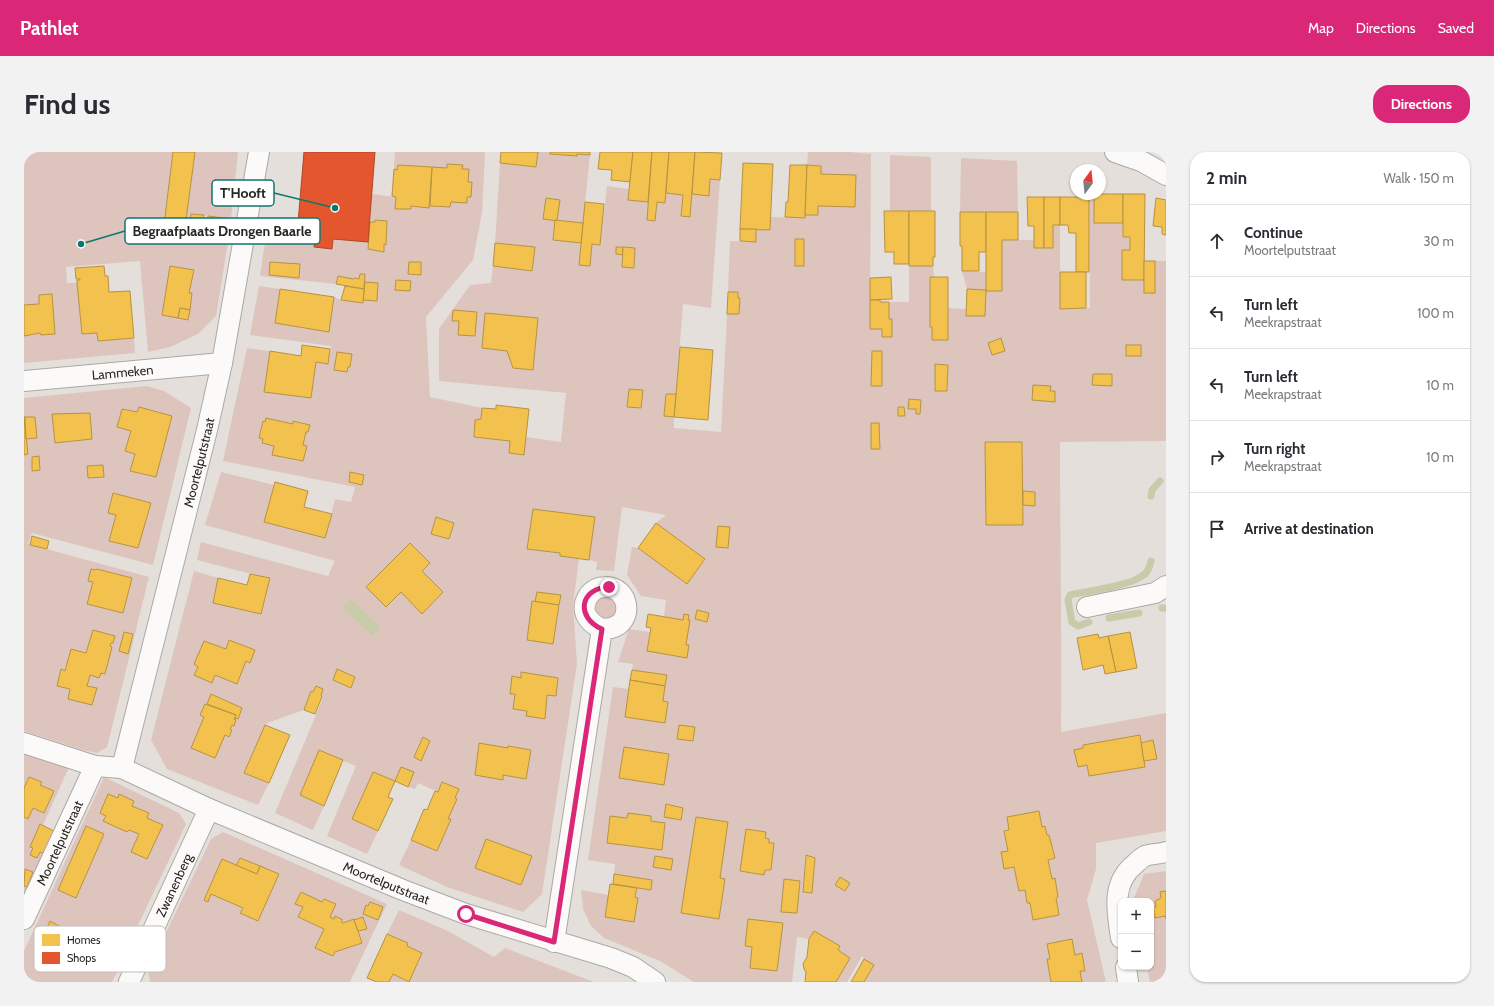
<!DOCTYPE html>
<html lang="en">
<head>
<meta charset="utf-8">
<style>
  :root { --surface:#fff; --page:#f2f2f3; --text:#2b2b33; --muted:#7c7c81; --line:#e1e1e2; --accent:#db2777 }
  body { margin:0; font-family:Cabin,sans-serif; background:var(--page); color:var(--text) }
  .controls { position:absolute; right:12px; bottom:12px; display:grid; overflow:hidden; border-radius:8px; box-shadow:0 1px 3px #0004 }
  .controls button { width:36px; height:36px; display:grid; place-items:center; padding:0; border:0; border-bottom:1px solid var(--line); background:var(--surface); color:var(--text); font:20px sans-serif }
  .compass { position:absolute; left:1046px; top:12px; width:36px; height:36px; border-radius:50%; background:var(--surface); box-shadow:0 1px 3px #0004; rotate:15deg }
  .stop { position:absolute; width:12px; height:12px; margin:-9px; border:3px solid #db2777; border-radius:50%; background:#fff }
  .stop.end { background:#db2777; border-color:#fff; box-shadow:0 1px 4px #0008 }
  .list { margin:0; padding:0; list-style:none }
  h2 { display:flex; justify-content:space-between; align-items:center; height:52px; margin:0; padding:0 16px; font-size:17px }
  h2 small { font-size:13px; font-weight:400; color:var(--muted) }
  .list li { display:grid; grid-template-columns:26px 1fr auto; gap:12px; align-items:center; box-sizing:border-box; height:72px; padding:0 16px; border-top:1px solid var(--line) }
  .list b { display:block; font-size:15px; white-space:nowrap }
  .list p { margin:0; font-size:13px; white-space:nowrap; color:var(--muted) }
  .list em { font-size:13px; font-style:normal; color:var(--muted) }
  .icon { flex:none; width:22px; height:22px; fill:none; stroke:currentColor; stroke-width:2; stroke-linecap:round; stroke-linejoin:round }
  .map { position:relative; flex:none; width:1142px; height:830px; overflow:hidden; border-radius:16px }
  header { display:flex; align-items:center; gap:24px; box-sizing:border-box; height:56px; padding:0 20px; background:var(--accent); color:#fff }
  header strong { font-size:19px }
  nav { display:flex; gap:22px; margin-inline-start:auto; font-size:14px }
  .intro { display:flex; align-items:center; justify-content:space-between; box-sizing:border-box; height:96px; padding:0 24px }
  h1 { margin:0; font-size:28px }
  .button { padding:10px 18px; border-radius:16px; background:var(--accent); color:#fff; font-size:14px; font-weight:700 }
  main { display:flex; gap:24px; padding:0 24px }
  aside { flex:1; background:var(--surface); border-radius:16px; box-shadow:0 1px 3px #0004 }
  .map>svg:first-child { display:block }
  .green { fill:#ddc5be; fill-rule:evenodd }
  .water { fill:#c7cbaa }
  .homes { fill:#f2c14e; stroke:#b69241 }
  .shops { fill:#e4572e; stroke:#ac482a }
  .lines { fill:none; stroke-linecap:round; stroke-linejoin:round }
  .stream { stroke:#c7cbaa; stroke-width:7 }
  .street-casing { stroke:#aca9a5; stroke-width:22 }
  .street { stroke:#fbfaf9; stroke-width:20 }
  .route { stroke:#db2777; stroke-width:5 }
  .labels { text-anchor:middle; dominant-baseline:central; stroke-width:4; stroke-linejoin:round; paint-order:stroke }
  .street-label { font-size:13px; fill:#292622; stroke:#fff }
  .key { fill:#fff; stroke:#bfbebd; stroke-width:1 }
  .key-label { font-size:11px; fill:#292622 }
  .leader { fill:none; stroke:#0f766e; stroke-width:1.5 }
  .callout-dot { fill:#0f766e; stroke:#fff; stroke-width:1.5 }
  .callout { fill:#fff; stroke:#0f766e; stroke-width:1.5 }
  .callout-label { font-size:14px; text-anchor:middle; font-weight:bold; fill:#292622 }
</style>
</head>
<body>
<header>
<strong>Pathlet</strong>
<nav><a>Map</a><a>Directions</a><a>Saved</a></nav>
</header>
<div class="intro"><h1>Find us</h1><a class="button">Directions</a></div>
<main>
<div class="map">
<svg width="1142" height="830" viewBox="0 0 1142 830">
  <rect width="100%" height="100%" fill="#e4dfda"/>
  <g class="green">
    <path d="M0 0H149L140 73 161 76 171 0H214L207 67 167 62 165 80 205 84 192 164 174 182 146 195 124 200 116 109 42 115 43 131H53L58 182 73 181 74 189 110 186 111 201 0 211V184L16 181 28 142 15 143V152L0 153ZM147 114 170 118 165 141H168L166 158 154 166 138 163Z"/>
    <path d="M371 0H461L458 61 449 108 402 165 406 245 458 256 457 267 451 268 450 285 486 289 485 301 500 302 502 285 537 290 542 241 415 229V177L446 133 467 131 469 114 508 118 510 95 471 91 476 11 512 15 514 0H526V2L552 4 553 2 566 3 559 71 533 69 522 46 519 66 531 68 529 88 557 91 555 113 566 114 568 92 576 93 583 34 605 37 624 50 623 68 631 69 633 50 641 51 642 41 659 43 657 64 668 42 685 44 686 27 696 28 687 156 659 152 652 242H642L640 264 650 265V276L697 280 703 162H715L716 146H714V140H704L706 89 732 90V77L746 65 781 66V63H794V54L831 55 832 23 797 22V14L783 13 784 0H825L847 2 846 176 858 177 868 185V167H865V150H885V114H909L910 125H906V175H908L924 156 942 157V164H961L962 139H978V88H1010V96H1029V73H1036V156H1066L1065 45 1070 42V70L1099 71 1106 85V98H1099L1120 128V141H1131V109H1142V289L1036 290C1036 387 1038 484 1037 580L1142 561V679L1072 691V717L1063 748 1082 830H1058L1056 819H1060L1057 802 1051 803 1023 792 1026 807H1023L1027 830H840V807L838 804 823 830H812L826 806 814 798 815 794 790 779 785 787 773 785 768 830H670L636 809 580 786 567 774 559 757 557 738 584 743 581 765 610 769 613 736 627 738 628 728 590 722 591 712 564 708 589 535 605 537 601 565 641 571 644 550 639 549 643 523 608 518 609 512 594 510 605 477 626 480 623 499 663 506 665 493H662L665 468H664L665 463 660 462 659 468 640 465 642 448 617 444 603 423 608 395 614 396 663 432 681 408 632 371 642 363 598 355 590 419 572 418 573 410 565 408 571 365 509 357 503 397 536 401V404L555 407 549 453 553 512 518 742 499 760 423 735 375 713 387 688 413 699 426 668 424 667 433 647 431 646 435 637 418 630 414 640 394 631 391 637 384 635 390 621 377 615 371 629 328 667 354 679 343 702 303 684 332 614 295 599 276 643 300 654 289 678 251 661 299 546 297 544 299 537 292 534 289 540 287 539 280 558 243 571 220 620 245 631 234 653 143 617 127 588 170 419 194 426 189 451 237 462 246 427 173 408 177 390 304 424 311 409 181 373 197 320 250 333 301 386 311 347 327 350 331 335 199 309 223 196 246 199 240 240 287 246 292 210 304 212 307 194 226 183 235 134 256 137 251 171 305 180 310 145 317 148 339 151 341 122H336L335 127 331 126 329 127 314 124 312 132 236 124 243 77 273 83 291 84 290 95 308 97 309 87 344 90V97L359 100 360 92H362L363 69 351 68V70H346L348 42 372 45 371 57H387V54L426 55 427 50 443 45H447L448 30H444L445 17H438V13L423 12V16L374 13 373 18 370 17ZM772 87H780L779 114H771ZM592 95 611 96 610 116 598 115 599 103 592 102ZM1102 193H1117V204H1102ZM848 199H858L847 233ZM328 202 326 215H324L323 220 310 218ZM912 212 924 213 923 239ZM1069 222H1088V234L1069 233ZM605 237 619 239 617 256 603 255ZM885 247 897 248 896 262H892V257H884ZM242 266 269 272 286 273 284 280H282L279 293 283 294 279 309 248 303 250 294 238 291 239 287 235 286 239 269 241 270ZM847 271H855L856 297H847ZM961 290H998L999 339 1011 340V354L999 353V373H962ZM326 321 340 323 338 333 325 330ZM412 366 430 371 425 387 407 382ZM386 391 406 411 398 419 419 440 398 462 377 440 362 455 342 435ZM513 440 537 443 529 492 503 488 508 450H511ZM673 458 685 461 683 470 672 467ZM206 488 231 498 222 509 213 532 191 523 188 531 171 523 174 515 170 512 180 489 202 497ZM313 518 331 525 327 536 309 528ZM497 520 534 526 532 544 523 543 521 567 503 564V559L489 557 491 542H486L488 525 497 526ZM187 542 218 556 214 566H211L210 567 212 568 210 574 208 573 206 577 208 578 205 585 201 583 191 606 167 595 180 565 176 563 181 552H183ZM655 574 671 576 669 589 653 587ZM1115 583 1117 591 1129 589 1132 607 1120 609 1121 615 1065 624 1063 613 1053 614 1050 598 1059 596V593ZM399 585 406 589 397 609 390 605ZM456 592 484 596V594L507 598 502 626 479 623V627L451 623ZM642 652 659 656 657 668 640 665ZM1015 659 1018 675 1021 674 1027 696 1029 695 1031 706 1024 708 1028 727 1031 726 1034 745 1032 746 1035 763 1009 768 1006 751H1003L1001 738H995L990 715 977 700 984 699 980 679 985 678 983 665ZM604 661 627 664V669L641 671 638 697 583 691 586 664 603 666ZM672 665 704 670 696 726 701 728 695 767 657 761ZM722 677 742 680 741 686 745 687V691H750L747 718H741L739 723 716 719ZM462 688 508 704 497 733 451 716ZM781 703 791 706 788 741 779 740ZM816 725 826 731 821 739 811 733ZM760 727 776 729 773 761 757 760ZM724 767 759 771 753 819 726 816 728 795 721 794Z"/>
    <polygon points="866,3 907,5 907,59 866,59"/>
    <polygon points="937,6 993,9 994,60 936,60"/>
    <polygon points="938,119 962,120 962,138 943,137"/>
    <path d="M123 234 140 239 167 256 129 413 8 381 4 392 125 425 83 595 73 601 59 598 0 579V303L4 302 2 287 13 286 11 265H1L0 264V246ZM115 255 148 264 132 325 106 319 111 302 101 299 107 279 93 275 98 257 113 260ZM66 261 68 287 31 291 28 262ZM15 304 16 318H8V305ZM79 313 80 325 64 326 63 314ZM90 341 127 351 114 396 85 389 92 363 84 361ZM67 417 72 418 73 417 108 426 99 461 64 452 69 430 64 429ZM100 480 109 482 104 502 95 499ZM91 484 89 491H87L86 494 88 495 81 522 77 521 75 526 66 523 63 534 73 536 68 553 44 547 46 537 33 534 37 518 41 519 47 497 62 501Z"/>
    <polygon points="575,442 591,446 594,459 588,466 575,467 568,452"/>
    <polygon points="0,599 45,615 19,673 17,672 6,695 9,696 6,703 13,706 16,700 20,702 0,751 0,665 4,667 9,656 20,661 30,639 16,633 17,630 5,625 0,636"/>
    <path d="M80 625 155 661 162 672 98 807 35 779 37 775 26 770 19 787 93 820 88 830H0V799ZM84 642 94 646 96 642 110 649 108 654 125 661 123 666 139 673 123 707 107 700 115 682 105 678 103 680 80 669 82 664 76 661ZM63 674 80 682 52 746 34 738Z"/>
    <path d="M199 680 363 752 326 830H126L124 818 187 687ZM216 706 254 722 234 769 217 761 219 756 187 742 184 749 180 748 198 707 212 714ZM277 740 298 750 300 747 312 752 306 765 310 767 311 765 318 768 317 770 319 771 339 765 343 777 334 779 338 791 311 800 309 804 291 796 300 777 274 766 279 755 271 752ZM346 750 359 755 354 768 339 762 342 753 344 754Z"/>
    <polygon points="1142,719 1142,739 1132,755 1129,755 1141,764 1142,767 1142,830 1126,830 1123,815 1127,815 1127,768 1129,767 1127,749 1110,749 1110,746 1120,722"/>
    <polygon points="375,758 424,779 470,805 481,796 570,830 365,830 369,822 385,829 398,801 383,794 384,791 363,782"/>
  </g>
  <polygon class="water" points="327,447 356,475 348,484 319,456"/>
  <g class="homes">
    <polygon points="149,0 171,0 161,76 140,73"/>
    <polygon points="477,0 514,0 512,15 476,11"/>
    <polygon points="526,0 566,0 566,3 553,2 553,4 526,2"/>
    <polygon points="576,0 609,0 606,30 587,28 588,18 574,17"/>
    <polygon points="609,0 628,0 624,50 604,48"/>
    <polygon points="628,0 645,0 641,51 633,50 631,69 623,68"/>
    <polygon points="645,0 671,0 666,65 657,64 659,43 642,41"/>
    <polygon points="671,0 698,1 696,28 686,27 685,44 668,42"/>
    <polygon points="719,11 749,12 746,78 716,77"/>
    <polygon points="423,12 439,13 438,17 445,17 444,30 448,30 447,45 443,45 443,51 427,50 426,55 406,54 408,15 423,16"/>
    <polygon points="374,13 408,15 405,56 387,54 387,57 371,57 372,45 368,44 370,17 373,18"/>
    <polygon points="766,13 783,13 781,66 761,65 762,50 764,50"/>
    <polygon points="783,13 797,14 797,22 832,23 831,55 794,54 794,63 781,63"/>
    <rect x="1070" y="42" width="29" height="29"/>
    <polygon points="1099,42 1121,42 1120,128 1098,128 1098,98 1106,98 1106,85 1099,85"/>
    <polygon points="1003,45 1020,45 1020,96 1010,96 1010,74 1004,74"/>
    <polygon points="1020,45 1036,45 1036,73 1029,73 1029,96 1020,96"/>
    <polygon points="1036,45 1065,45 1065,120 1052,120 1052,81 1045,81 1044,73 1036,73"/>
    <polygon points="522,46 536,48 533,69 519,67"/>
    <polygon points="1132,46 1142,48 1142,83 1138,82 1138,75 1129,74"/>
    <polygon points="561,50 580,52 576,93 568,92 566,114 555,113"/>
    <polygon points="860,59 885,59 885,112 870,112 870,100 861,100"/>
    <polygon points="885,59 911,59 911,105 909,105 909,114 885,114"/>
    <polygon points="936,60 962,60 962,100 955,100 955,119 938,119 938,94 936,94"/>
    <polygon points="962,60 994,60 994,88 978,88 978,139 962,139"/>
    <polygon points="167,62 180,63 179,76 165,75"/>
    <polygon points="184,64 207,67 205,84 182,81"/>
    <polygon points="351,68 363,69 362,93 360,92 360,100 344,97 346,70 351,70"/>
    <polygon points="531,68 559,71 557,91 529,88"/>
    <polygon points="716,77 732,77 732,90 716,89"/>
    <rect x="771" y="87" width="9" height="27"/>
    <polygon points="471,91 511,95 508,119 469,114"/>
    <polygon points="592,95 599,95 599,103 592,102"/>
    <polygon points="599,95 611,96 610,116 598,115"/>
    <rect x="1120" y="109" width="11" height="32"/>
    <polygon points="246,110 276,112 275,126 245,123"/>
    <polygon points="385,110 397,110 397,123 384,122"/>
    <polygon points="80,114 81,124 84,124 85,140 106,139 110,186 74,189 73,181 58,182 53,131 53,128 56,128 56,127 52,127 51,116"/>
    <polygon points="146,114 170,118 165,141 168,141 166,158 156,156 154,166 138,163"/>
    <polygon points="1036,120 1062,120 1062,156 1036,157"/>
    <polygon points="336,122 341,122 340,137 312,132 314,124 329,127 331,126 335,127"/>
    <polygon points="867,125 868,147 846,148 846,126"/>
    <polygon points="906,125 924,125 924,188 908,188 908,175 906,175"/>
    <polygon points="372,128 387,129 386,139 371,138"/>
    <polygon points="341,130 354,131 353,149 339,148"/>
    <polygon points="321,134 340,137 339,151 317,148"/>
    <polygon points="256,137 310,145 305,180 251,171"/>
    <polygon points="943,137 962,138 961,164 942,164"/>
    <polygon points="704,140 714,140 714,146 716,146 715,162 703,162"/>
    <polygon points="28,142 31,182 17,183 16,181 0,184 0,153 15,152 15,143"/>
    <polygon points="846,148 856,148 856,150 865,150 865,167 868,167 868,185 858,185 858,177 846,177"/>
    <polygon points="156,156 166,158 164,168 154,166"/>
    <polygon points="429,158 453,160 451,184 434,183 435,169 428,169"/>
    <polygon points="461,161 514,166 509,218 489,216 483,199 458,196"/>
    <polygon points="977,186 981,199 968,203 964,191"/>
    <polygon points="278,193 306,197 304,212 292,210 287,246 240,240 246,199 277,204"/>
    <rect x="1102" y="193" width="15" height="11"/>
    <polygon points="656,195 689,198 684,268 650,265"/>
    <polygon points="848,199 858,199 858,234 847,234"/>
    <polygon points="313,200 328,202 326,215 324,215 323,220 310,218"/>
    <polygon points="911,212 924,213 923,239 911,239"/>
    <polygon points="1069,222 1088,222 1088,234 1068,233"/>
    <polygon points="1009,233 1027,234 1026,239 1031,239 1031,250 1008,248"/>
    <polygon points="605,237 619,238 617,256 603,255"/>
    <polygon points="642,242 652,242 650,265 640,264"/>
    <polygon points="885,247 897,248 896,262 892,262 892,257 884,257"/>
    <polygon points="472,253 505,257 500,303 485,301 486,289 450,285 451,268 457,267 458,256 472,257"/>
    <polygon points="115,255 148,264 132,325 106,319 111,302 101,299 107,279 93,275 98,257 113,260"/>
    <polygon points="874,255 880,255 881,264 874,264"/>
    <polygon points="66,261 68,287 31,291 28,262"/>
    <polygon points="0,264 4,302 0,303"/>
    <polygon points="1,265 11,265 13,286 2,287"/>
    <polygon points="242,266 269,272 269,269 286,273 284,280 282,280 279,293 283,294 279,309 248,303 250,294 238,291 239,287 235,286 239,269 241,270"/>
    <polygon points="847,271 855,271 856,297 847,297"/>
    <polygon points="961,290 998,290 999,373 962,373"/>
    <polygon points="15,304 16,318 8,319 8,305"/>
    <polygon points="79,313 80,325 64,326 63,314"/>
    <polygon points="326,320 340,323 338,333 325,330"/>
    <polygon points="251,330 284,339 280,355 308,362 301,386 240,370"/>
    <polygon points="999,339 1011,340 1011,354 999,353"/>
    <polygon points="89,341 127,351 114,396 85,389 92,363 84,361"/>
    <polygon points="509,357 571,365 565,408 536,404 536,401 503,397"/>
    <polygon points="412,365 430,371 425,387 407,382"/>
    <polygon points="632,371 681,407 663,432 614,396"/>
    <polygon points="694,374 706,375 704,396 692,395"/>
    <polygon points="8,384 25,389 23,397 6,393"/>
    <polygon points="386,391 406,411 398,419 419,440 398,462 377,440 362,455 342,435"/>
    <polygon points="67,417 72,418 73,417 108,426 99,461 63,452 69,430 64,429"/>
    <polygon points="226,422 246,426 237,462 189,451 194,426 223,433"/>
    <polygon points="513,440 537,443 535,453 511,450"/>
    <polygon points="508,449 535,453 529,492 503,488"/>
    <polygon points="673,458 685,461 683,470 671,467"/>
    <polygon points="624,462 659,468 660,462 665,463 664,468 666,468 662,493 665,493 663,506 623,499 627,476 622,475"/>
    <polygon points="69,478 91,484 89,491 87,491 86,494 88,495 81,522 77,521 75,526 66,523 63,534 73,536 68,553 44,547 46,537 33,534 37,517 41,519 47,497 62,501"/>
    <polygon points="100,480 109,482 104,502 95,499"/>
    <polygon points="1106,480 1113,516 1092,520 1084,484"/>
    <polygon points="1074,482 1075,486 1084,484 1092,520 1081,522 1079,513 1059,518 1053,486"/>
    <polygon points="205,488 231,498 226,511 222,509 213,532 191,523 188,531 170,523 174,515 170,512 180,489 202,497"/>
    <polygon points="313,517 331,525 327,536 309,528"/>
    <polygon points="608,518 643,523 641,534 606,528"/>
    <polygon points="497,520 534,526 532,544 523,543 521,567 502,564 503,559 489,557 491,542 486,542 488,524 497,526"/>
    <polygon points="606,528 641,534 639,549 644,550 641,571 601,565"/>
    <polygon points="292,534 299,537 297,544 298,545 291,562 280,558 287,539 289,540"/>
    <polygon points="187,542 218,556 214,567 211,566 212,563 183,552"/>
    <polygon points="181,552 212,563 210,567 212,568 210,574 208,573 206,577 208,578 205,585 201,583 191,606 167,596 180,565 176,563"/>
    <polygon points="241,573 266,583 245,631 220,621"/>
    <polygon points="655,573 671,575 669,589 653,587"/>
    <polygon points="1116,583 1121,615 1065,624 1063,613 1054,615 1050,598 1059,596 1059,593"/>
    <polygon points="399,585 406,589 397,609 390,605"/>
    <polygon points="1129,588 1133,607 1120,609 1117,591"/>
    <polygon points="455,591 484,596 484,594 507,598 502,627 479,623 479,628 451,623"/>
    <polygon points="600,595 645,602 640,633 595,626"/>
    <polygon points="295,598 319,608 300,654 276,643"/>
    <polygon points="377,615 390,620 384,635 371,629"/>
    <polygon points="349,620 371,629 364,645 369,647 354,679 328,667"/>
    <polygon points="5,625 18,630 16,633 30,639 20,661 9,656 4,667 0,665 0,636"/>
    <polygon points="418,630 435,637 431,646 433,647 424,667 427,667 413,699 387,688 400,657 403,658 411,639 414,640"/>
    <polygon points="84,642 94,646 95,642 110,649 108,654 125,661 123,666 139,673 123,707 107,700 115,682 105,678 103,680 79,669 82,664 76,661"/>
    <polygon points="642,652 659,656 657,668 640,665"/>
    <polygon points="1015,659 1018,675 1021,674 1023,683 1025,683 1031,706 1024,708 1028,727 1031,726 1034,745 1032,746 1035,763 1009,768 1006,751 1003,751 1001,738 995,739 990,715 980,717 977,700 984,699 980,679 985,678 983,665"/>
    <polygon points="604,661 627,664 627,669 641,671 638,698 583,691 586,664 603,666"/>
    <polygon points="672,665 704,670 696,726 701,727 695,767 657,761"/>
    <polygon points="16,672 30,679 20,702 16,700 13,706 6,703 9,696 6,695"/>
    <polygon points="62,674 80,682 52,746 34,738"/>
    <polygon points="722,677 742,680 741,686 745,687 745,691 750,691 747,718 741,718 740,723 716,719"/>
    <polygon points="462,687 508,704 497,733 451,716"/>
    <polygon points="782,703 791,706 788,741 779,740"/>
    <polygon points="631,704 649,707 647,718 629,715"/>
    <polygon points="216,706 236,714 233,722 212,714"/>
    <polygon points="198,707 233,722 236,714 255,722 234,769 216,761 219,756 187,742 184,750 180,748"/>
    <polygon points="1,717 9,720 3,735 0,734"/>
    <polygon points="590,722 628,728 627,738 589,732"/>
    <polygon points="816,725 826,731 821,739 811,733"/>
    <polygon points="760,727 776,729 773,761 757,760"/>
    <polygon points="586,732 613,736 611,745 614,746 610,770 581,765"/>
    <polygon points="1142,739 1142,767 1141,764 1131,766 1129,755 1132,755 1131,749 1137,746 1136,740"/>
    <polygon points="277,740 298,750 300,747 312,752 306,765 310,767 311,764 319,768 317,770 319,771 330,767 338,791 311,800 309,804 291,796 300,777 274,765 279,755 271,752"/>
    <polygon points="346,750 359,755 354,768 339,762 342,753 344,754"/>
    <polygon points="339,765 343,777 334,779 330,768"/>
    <polygon points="724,767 759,771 753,819 726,816 728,795 721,794"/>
    <polygon points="26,769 37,775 30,792 18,786"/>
    <polygon points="790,779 816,794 814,798 826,806 812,830 781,830 782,820 780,817 779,812 783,805 785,787"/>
    <polygon points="363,782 384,791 383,794 398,801 385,830 369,822 365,830 353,830 343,826"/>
    <polygon points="1048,787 1051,803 1058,801 1061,819 1056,819 1058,830 1027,830 1023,807 1026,807 1023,792"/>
    <polygon points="840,807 850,813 840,830 827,830"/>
  </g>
  <polygon class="shops" points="280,0 351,0 344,90 309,87 308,97 290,95 291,84 273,83"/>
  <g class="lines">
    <g class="stream">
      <polyline points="1127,344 1128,338 1136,329"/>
      <polyline points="1138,456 1142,456"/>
      <polyline points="1085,466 1115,461"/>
      <path d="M1065 470 1054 474 1048 470 1044 448 1046 443C1064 439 1105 434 1118 424 1124 421 1126 414 1127 409"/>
    </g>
    <g class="street-casing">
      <g id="street">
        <polyline points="1091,0 1117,9 1142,23"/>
        <path id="s1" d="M0 229 198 211"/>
        <polyline points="1063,455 1131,441 1142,434"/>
        <path id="s2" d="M0 591 71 614 98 616 185 657 379 738 442 762 587 806 609 815 631 830"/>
        <path id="s3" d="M98 616 183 278 198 211 235 0"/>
        <path id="s4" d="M0 767 71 614"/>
        <path d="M1097 786C1093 759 1087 731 1111 712 1114 709 1117 706 1121 704 1127 702 1135 702 1142 700"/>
        <path d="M530 790 578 477C581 476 584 477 587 476 611 470 605 434 581 435 575 435 569 438 565 443 555 458 563 470 578 477"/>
        <polyline points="1102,815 1104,830"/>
        <path id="s5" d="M105 830 185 657"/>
      </g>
    </g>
    <use href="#street" class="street"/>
  </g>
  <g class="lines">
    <path class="route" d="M442 762 530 790 578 477C551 465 556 436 585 435"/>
  </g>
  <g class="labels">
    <g class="street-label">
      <text stroke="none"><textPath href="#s1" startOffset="99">Lammeken</textPath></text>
      <text stroke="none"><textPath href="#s3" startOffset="315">Moortelputstraat</textPath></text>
      <text stroke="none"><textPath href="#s4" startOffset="84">Moortelputstraat</textPath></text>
      <text stroke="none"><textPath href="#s2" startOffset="390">Moortelputstraat</textPath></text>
      <text stroke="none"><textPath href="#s5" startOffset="107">Zwanenberg</textPath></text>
    </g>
  </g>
  <rect x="10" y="774" width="132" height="46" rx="6" class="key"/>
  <rect x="18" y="782" width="18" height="12" fill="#f2c14e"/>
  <rect x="18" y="800" width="18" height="12" fill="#e4572e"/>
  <g class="key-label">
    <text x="43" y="792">Homes</text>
    <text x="43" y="810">Shops</text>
  </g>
  <path class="leader" d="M311 56L250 41M57 92L101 79"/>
  <g class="callout-dot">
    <circle cx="311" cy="56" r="4"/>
    <circle cx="57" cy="92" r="4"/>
  </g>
  <g class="callout">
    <rect x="188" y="28" width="62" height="26" rx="4"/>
    <rect x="101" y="66" width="195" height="26" rx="4"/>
  </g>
  <g class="callout-label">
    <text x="219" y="46">T'Hooft</text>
    <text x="198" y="84">Begraafplaats Drongen Baarle</text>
  </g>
</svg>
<div class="controls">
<button>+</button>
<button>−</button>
</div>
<svg class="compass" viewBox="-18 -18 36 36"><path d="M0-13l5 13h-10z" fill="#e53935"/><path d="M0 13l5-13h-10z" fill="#7c7c81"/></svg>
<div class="stop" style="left:442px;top:762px"></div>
<div class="stop end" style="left:585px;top:435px"></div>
</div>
<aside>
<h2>2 min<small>Walk · 150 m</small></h2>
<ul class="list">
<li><svg class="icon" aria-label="ahead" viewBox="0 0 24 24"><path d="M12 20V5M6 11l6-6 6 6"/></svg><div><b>Continue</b><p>Moortelputstraat</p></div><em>30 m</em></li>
<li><svg class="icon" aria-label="left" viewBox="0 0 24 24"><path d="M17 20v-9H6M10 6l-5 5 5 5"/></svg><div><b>Turn left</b><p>Meekrapstraat</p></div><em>100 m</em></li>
<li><svg class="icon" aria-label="left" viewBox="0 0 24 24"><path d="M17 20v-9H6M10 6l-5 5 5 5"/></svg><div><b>Turn left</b><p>Meekrapstraat</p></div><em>10 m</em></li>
<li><svg class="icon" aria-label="right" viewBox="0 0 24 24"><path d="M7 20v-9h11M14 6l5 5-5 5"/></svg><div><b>Turn right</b><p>Meekrapstraat</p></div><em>10 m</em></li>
<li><svg class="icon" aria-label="arrive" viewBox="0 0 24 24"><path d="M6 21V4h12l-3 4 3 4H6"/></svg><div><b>Arrive at destination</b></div></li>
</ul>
</aside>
</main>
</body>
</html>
